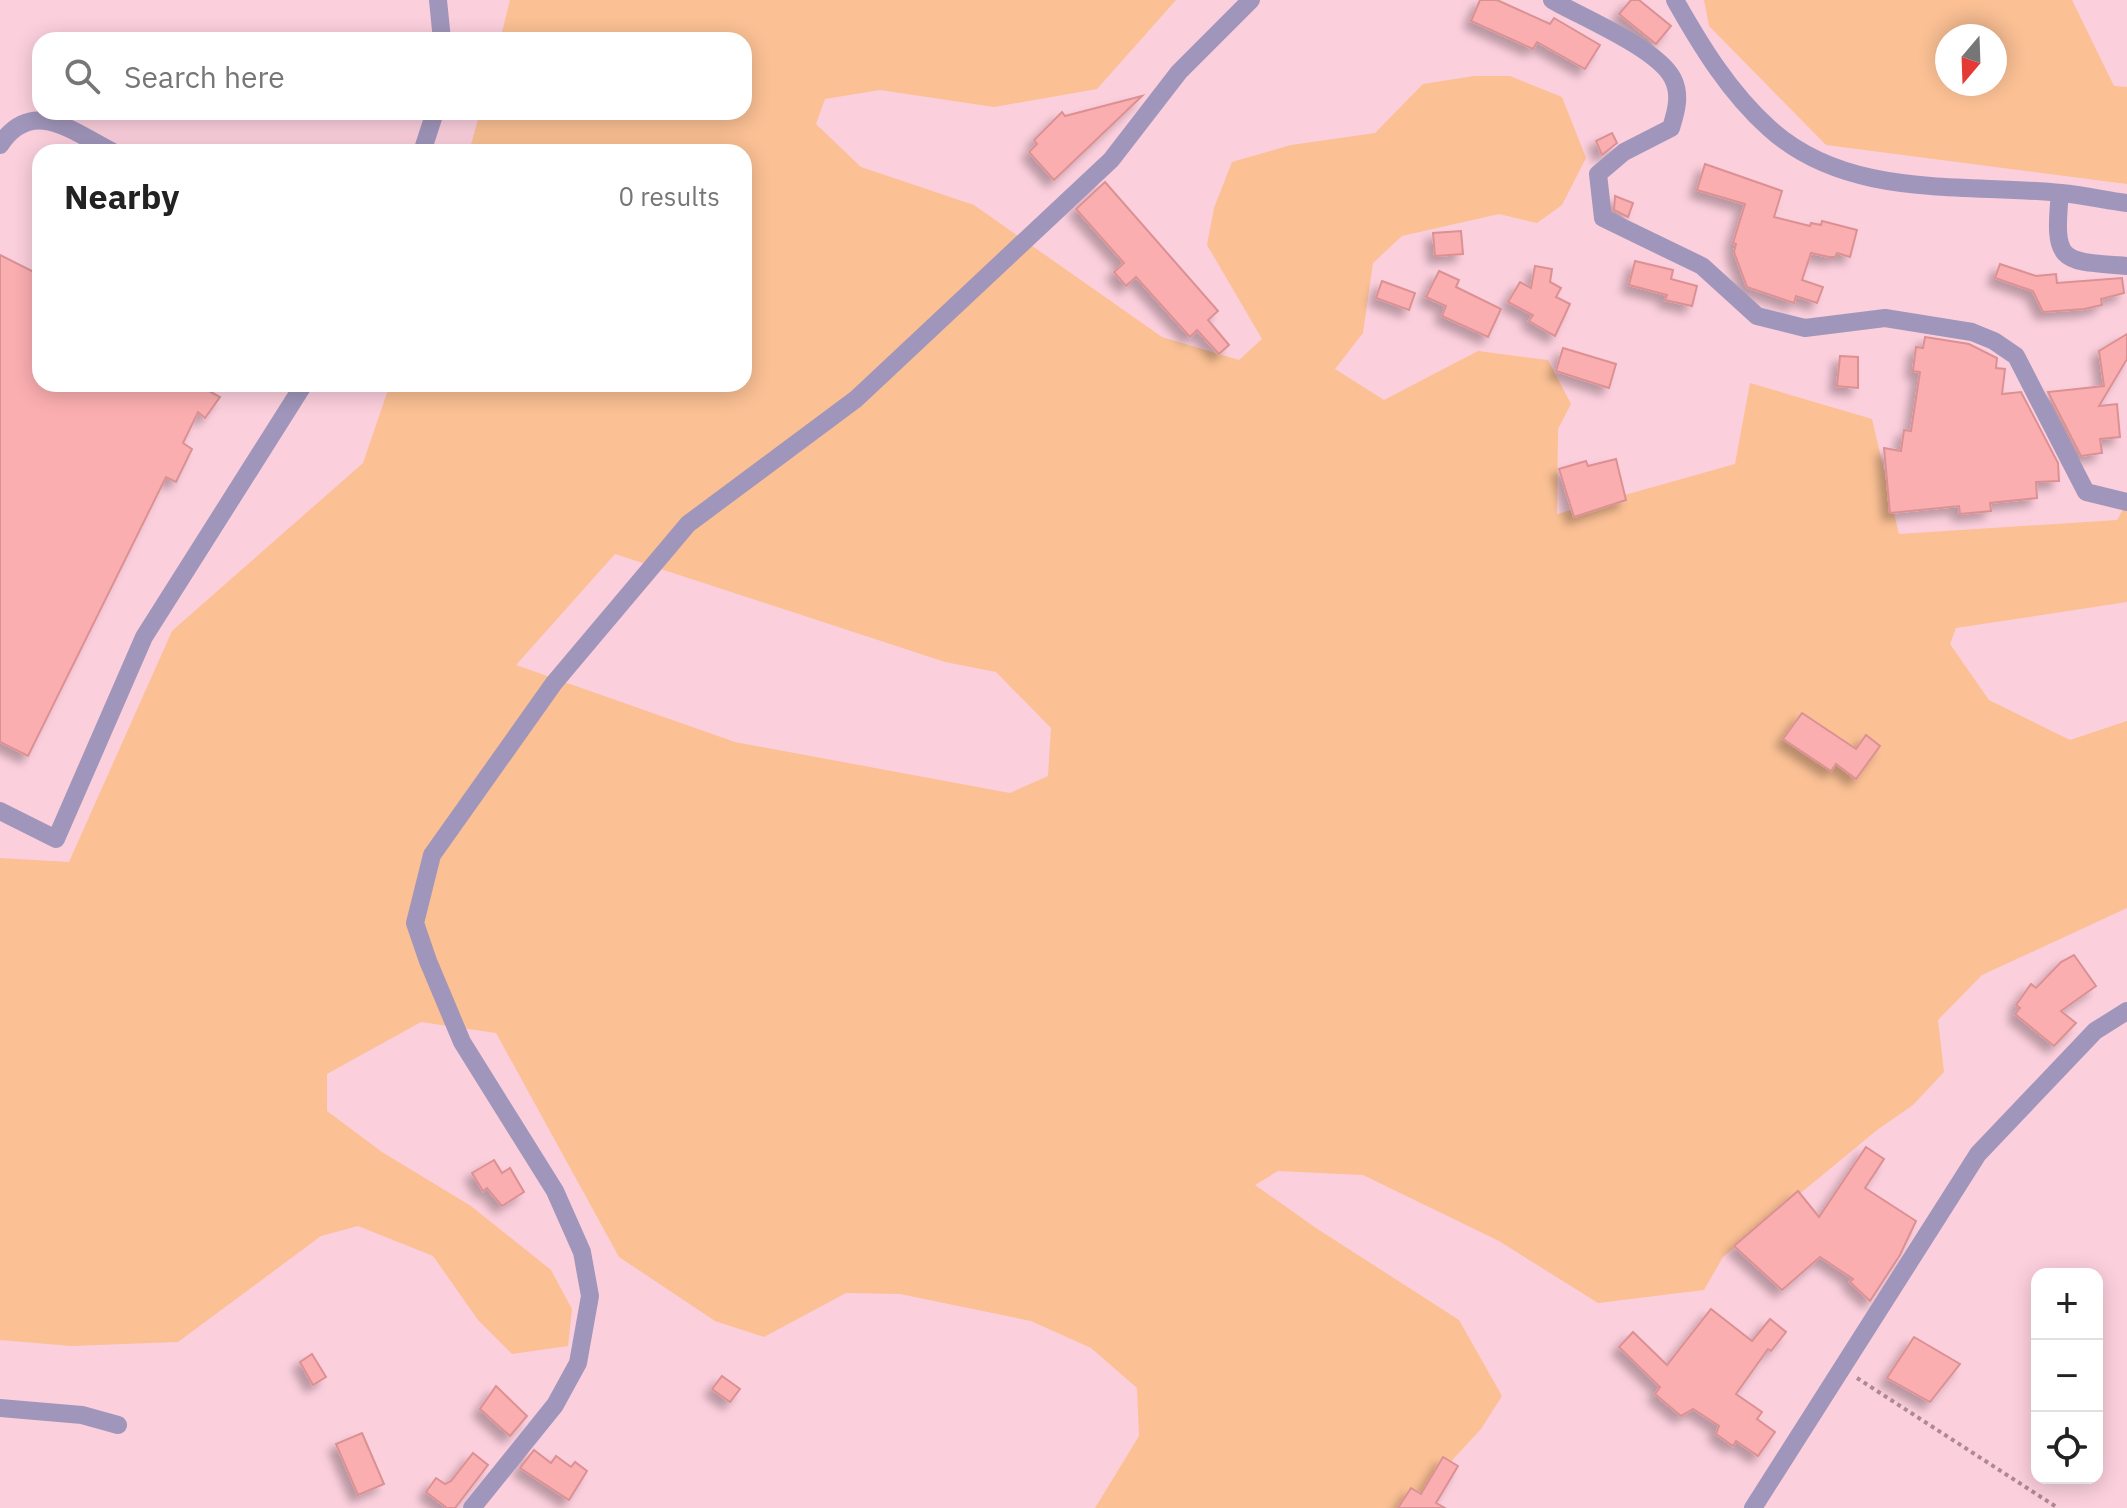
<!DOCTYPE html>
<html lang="en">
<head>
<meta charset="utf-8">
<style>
  :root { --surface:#fff; --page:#f6f6f6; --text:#222; --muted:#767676; --line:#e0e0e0 }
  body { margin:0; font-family:"IBM Plex Sans",sans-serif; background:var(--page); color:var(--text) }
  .controls { position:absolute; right:24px; bottom:24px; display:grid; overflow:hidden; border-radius:16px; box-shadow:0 4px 20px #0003 }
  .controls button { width:72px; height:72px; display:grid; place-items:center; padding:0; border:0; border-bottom:2px solid var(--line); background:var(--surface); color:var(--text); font:40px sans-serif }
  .compass { position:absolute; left:1935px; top:24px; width:72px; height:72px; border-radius:50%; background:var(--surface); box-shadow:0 4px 20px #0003; rotate:199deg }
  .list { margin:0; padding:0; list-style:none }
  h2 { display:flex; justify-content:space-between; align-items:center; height:104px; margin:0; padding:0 32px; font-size:34px }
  h2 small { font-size:26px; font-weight:400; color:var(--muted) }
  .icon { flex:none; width:44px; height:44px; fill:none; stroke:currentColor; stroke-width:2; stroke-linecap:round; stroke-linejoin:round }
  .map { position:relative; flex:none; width:2127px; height:1508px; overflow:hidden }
  .search { position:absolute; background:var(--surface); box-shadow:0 4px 20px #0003; left:32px; top:32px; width:720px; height:88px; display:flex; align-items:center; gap:20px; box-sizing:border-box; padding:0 28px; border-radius:24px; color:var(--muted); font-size:30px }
  .panel { position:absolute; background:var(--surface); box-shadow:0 4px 20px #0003; left:32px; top:144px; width:720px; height:248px; border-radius:24px }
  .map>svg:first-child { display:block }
  .green { fill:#fbc094; fill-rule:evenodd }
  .building { fill:#fbaeb0; stroke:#db9193; stroke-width:2; filter:url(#shadow) }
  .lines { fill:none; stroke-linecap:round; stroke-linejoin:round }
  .path { stroke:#ae8894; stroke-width:4; stroke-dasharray:4 4; stroke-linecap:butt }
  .street { stroke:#a096bb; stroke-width:18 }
</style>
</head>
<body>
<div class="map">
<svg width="2127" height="1508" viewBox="0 0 2127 1508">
  <defs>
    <filter id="shadow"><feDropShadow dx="-7" dy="7" stdDeviation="4" flood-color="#0004"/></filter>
  </defs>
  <rect width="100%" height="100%" fill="#fccfdd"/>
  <g class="green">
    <path d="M510 0H1176L1097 89 994 107 880 90 825 99 816 124 861 167 974 205 1162 337 1239 360 1262 339 1207 245 1214 208 1232 162 1291 145 1375 133 1423 84 1474 76H1510L1562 97 1586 158 1562 205 1537 223 1499 214 1402 236 1373 263 1363 333 1335 369 1384 400 1478 351 1548 360 1571 404 1558 429 1557 514 1735 464 1750 383 1872 419 1899 534 2117 520 2127 502V602L1956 628 1950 644 1989 700 2070 740 2127 721V908L1982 975 1938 1020 1944 1072 1913 1105 1877 1130 1723 1257 1704 1290 1598 1303 1499 1241 1363 1175 1278 1171 1255 1185 1316 1228 1459 1320 1502 1396 1481 1429 1408 1508H1095L1139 1436 1137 1388 1091 1348 1031 1321 900 1294 846 1293 764 1337 715 1321 619 1257 496 1033 421 1022 327 1074V1111L382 1152 471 1206 551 1270 572 1309 568 1346 512 1354 478 1320 433 1256 358 1226 321 1236 178 1342 71 1346 0 1340V858L69 862 172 631 363 463 390 384H744V152H469L480 112H744V40H500ZM615 554 945 662 996 672 1051 728 1048 776 1010 793 735 742 516 665Z"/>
    <path d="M1704 0H2072L2114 86 2127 87V184L1826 145 1709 26ZM1947 36H1995V84H1947Z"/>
  </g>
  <g class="building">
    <polygon points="1480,0 1497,0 1550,24 1554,18 1600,45 1585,69 1537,42 1533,49 1471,21"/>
    <polygon points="1631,0 1639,0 1671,26 1656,44 1619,14"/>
    <polygon points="1142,96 1054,180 1029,152 1037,144 1034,140 1062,112 1065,116"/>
    <polygon points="1612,133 1617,143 1602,155 1596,141"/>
    <polygon points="1705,164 1782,191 1774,217 1810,226 1811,223 1821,225 1822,221 1857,230 1850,257 1837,253 1835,257 1829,257 1811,253 1802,280 1823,287 1817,303 1796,296 1794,303 1747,287 1734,252 1736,244 1733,243 1745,204 1697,190"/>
    <polygon points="1105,182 1218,311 1208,320 1229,345 1219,354 1197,330 1190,337 1136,277 1126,286 1114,272 1124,263 1076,209"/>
    <polygon points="1615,196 1633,203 1628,217 1614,210"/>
    <polygon points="1461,231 1463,254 1435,256 1433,233"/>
    <polygon points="0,255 40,275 40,384 212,384 209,391 220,397 205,418 198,412 183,443 192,449 176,482 166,477 28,756 0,742"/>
    <polygon points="1635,261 1673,270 1671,279 1697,286 1692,306 1665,300 1667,295 1629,285"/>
    <polygon points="2000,264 2036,276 2056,274 2057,283 2122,278 2124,293 2101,299 2102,305 2084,309 2043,312 2033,291 1995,278"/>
    <polygon points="1535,266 1552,269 1550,282 1561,288 1556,297 1570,304 1555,336 1529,321 1533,315 1508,302 1520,282 1531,288"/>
    <polygon points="1439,271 1459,280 1456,287 1501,309 1488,337 1442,316 1446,306 1426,297"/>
    <polygon points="1382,281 1415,293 1409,310 1376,298"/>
    <polygon points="2127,334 2127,359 2099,406 2117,404 2120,437 2100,439 2102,453 2081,456 2048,392 2104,386 2099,351"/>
    <polygon points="1925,337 1969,344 1997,358 1996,368 2005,369 2002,394 2021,392 2058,463 2059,481 2036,482 2037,498 1990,503 1991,511 1960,514 1959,506 1890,513 1884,448 1901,451 1904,430 1911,431 1920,372 1913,371 1916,347 1923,348"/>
    <polygon points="1563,348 1616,364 1609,388 1556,371"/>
    <polygon points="1840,356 1858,357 1858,388 1837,386"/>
    <polygon points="1616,459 1626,500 1574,517 1559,469 1586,461 1588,466"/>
    <polygon points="1802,713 1856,749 1866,735 1880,746 1856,779 1836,764 1831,771 1783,739"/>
    <polygon points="2074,955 2096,986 2061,1011 2076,1023 2054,1046 2015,1014 2020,1008 2016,1005 2031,984 2036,988 2061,962"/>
    <polygon points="1866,1147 1884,1159 1865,1188 1916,1221 1900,1255 1870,1301 1850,1282 1853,1279 1820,1257 1782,1290 1734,1246 1798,1191 1819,1217"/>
    <polygon points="494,1160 502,1173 510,1168 524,1192 502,1206 487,1188 483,1191 472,1173"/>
    <polygon points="1711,1309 1752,1341 1770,1319 1786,1332 1771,1351 1768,1349 1736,1394 1762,1412 1757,1419 1775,1432 1758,1456 1736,1441 1733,1446 1716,1434 1719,1426 1693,1409 1681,1416 1655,1394 1660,1387 1619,1347 1633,1332 1667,1365"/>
    <polygon points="1914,1337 1960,1364 1930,1402 1887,1378"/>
    <polygon points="312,1354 326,1377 313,1385 300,1362"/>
    <polygon points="722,1376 740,1389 730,1402 712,1389"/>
    <polygon points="496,1386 527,1416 510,1436 480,1409"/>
    <polygon points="362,1433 384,1484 358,1495 336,1444"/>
    <polygon points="534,1450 551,1463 556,1456 571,1467 575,1462 587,1471 569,1500 520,1468"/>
    <polygon points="473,1453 488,1465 455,1508 447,1508 426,1492 436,1478 445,1484 451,1481"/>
    <polygon points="1443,1457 1458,1466 1436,1503 1445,1508 1398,1508 1411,1488 1421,1494"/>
  </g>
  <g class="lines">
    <polyline class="path" points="1857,1378 2058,1508"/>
    <g class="street">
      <polyline points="438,0 442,40"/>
      <path d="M1552 0C1581 17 1659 49 1673 79 1681 95 1676 112 1671 128L1624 152 1598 174 1603 218 1702 266 1757 316 1805 328 1885 318 1972 332 1994 341 2016 356 2086 492 2127 502"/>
      <path d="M1675 0C1701 46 1729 92 1769 128 1848 200 1963 183 2061 193 2083 195 2105 200 2127 203"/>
      <path d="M0 145C32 96 73 132 113 152"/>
      <polyline points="422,152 435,112"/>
      <path d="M2060 193C2053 264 2061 261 2127 266"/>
      <polyline points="0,811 56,839 144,637 304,384"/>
      <polyline points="0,1408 82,1415 118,1425"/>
      <polyline points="472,1508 555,1405 578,1363 590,1296 582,1252 555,1191 462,1042 428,961 415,923 432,855 554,683 688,524 856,399 1111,160 1179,72 1251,0"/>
      <polyline points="1753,1508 1978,1154 2095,1031 2127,1011"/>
    </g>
  </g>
</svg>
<div class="controls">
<button>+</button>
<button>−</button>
<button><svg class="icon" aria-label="locate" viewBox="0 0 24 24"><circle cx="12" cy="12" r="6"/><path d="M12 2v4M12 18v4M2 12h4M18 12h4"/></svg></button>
</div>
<svg class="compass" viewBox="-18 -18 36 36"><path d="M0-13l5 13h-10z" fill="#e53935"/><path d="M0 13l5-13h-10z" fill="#767676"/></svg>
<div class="search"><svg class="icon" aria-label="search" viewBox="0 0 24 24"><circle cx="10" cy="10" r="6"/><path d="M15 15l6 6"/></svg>Search here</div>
<section class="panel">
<h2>Nearby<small>0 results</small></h2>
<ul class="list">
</ul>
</section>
</div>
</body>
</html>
